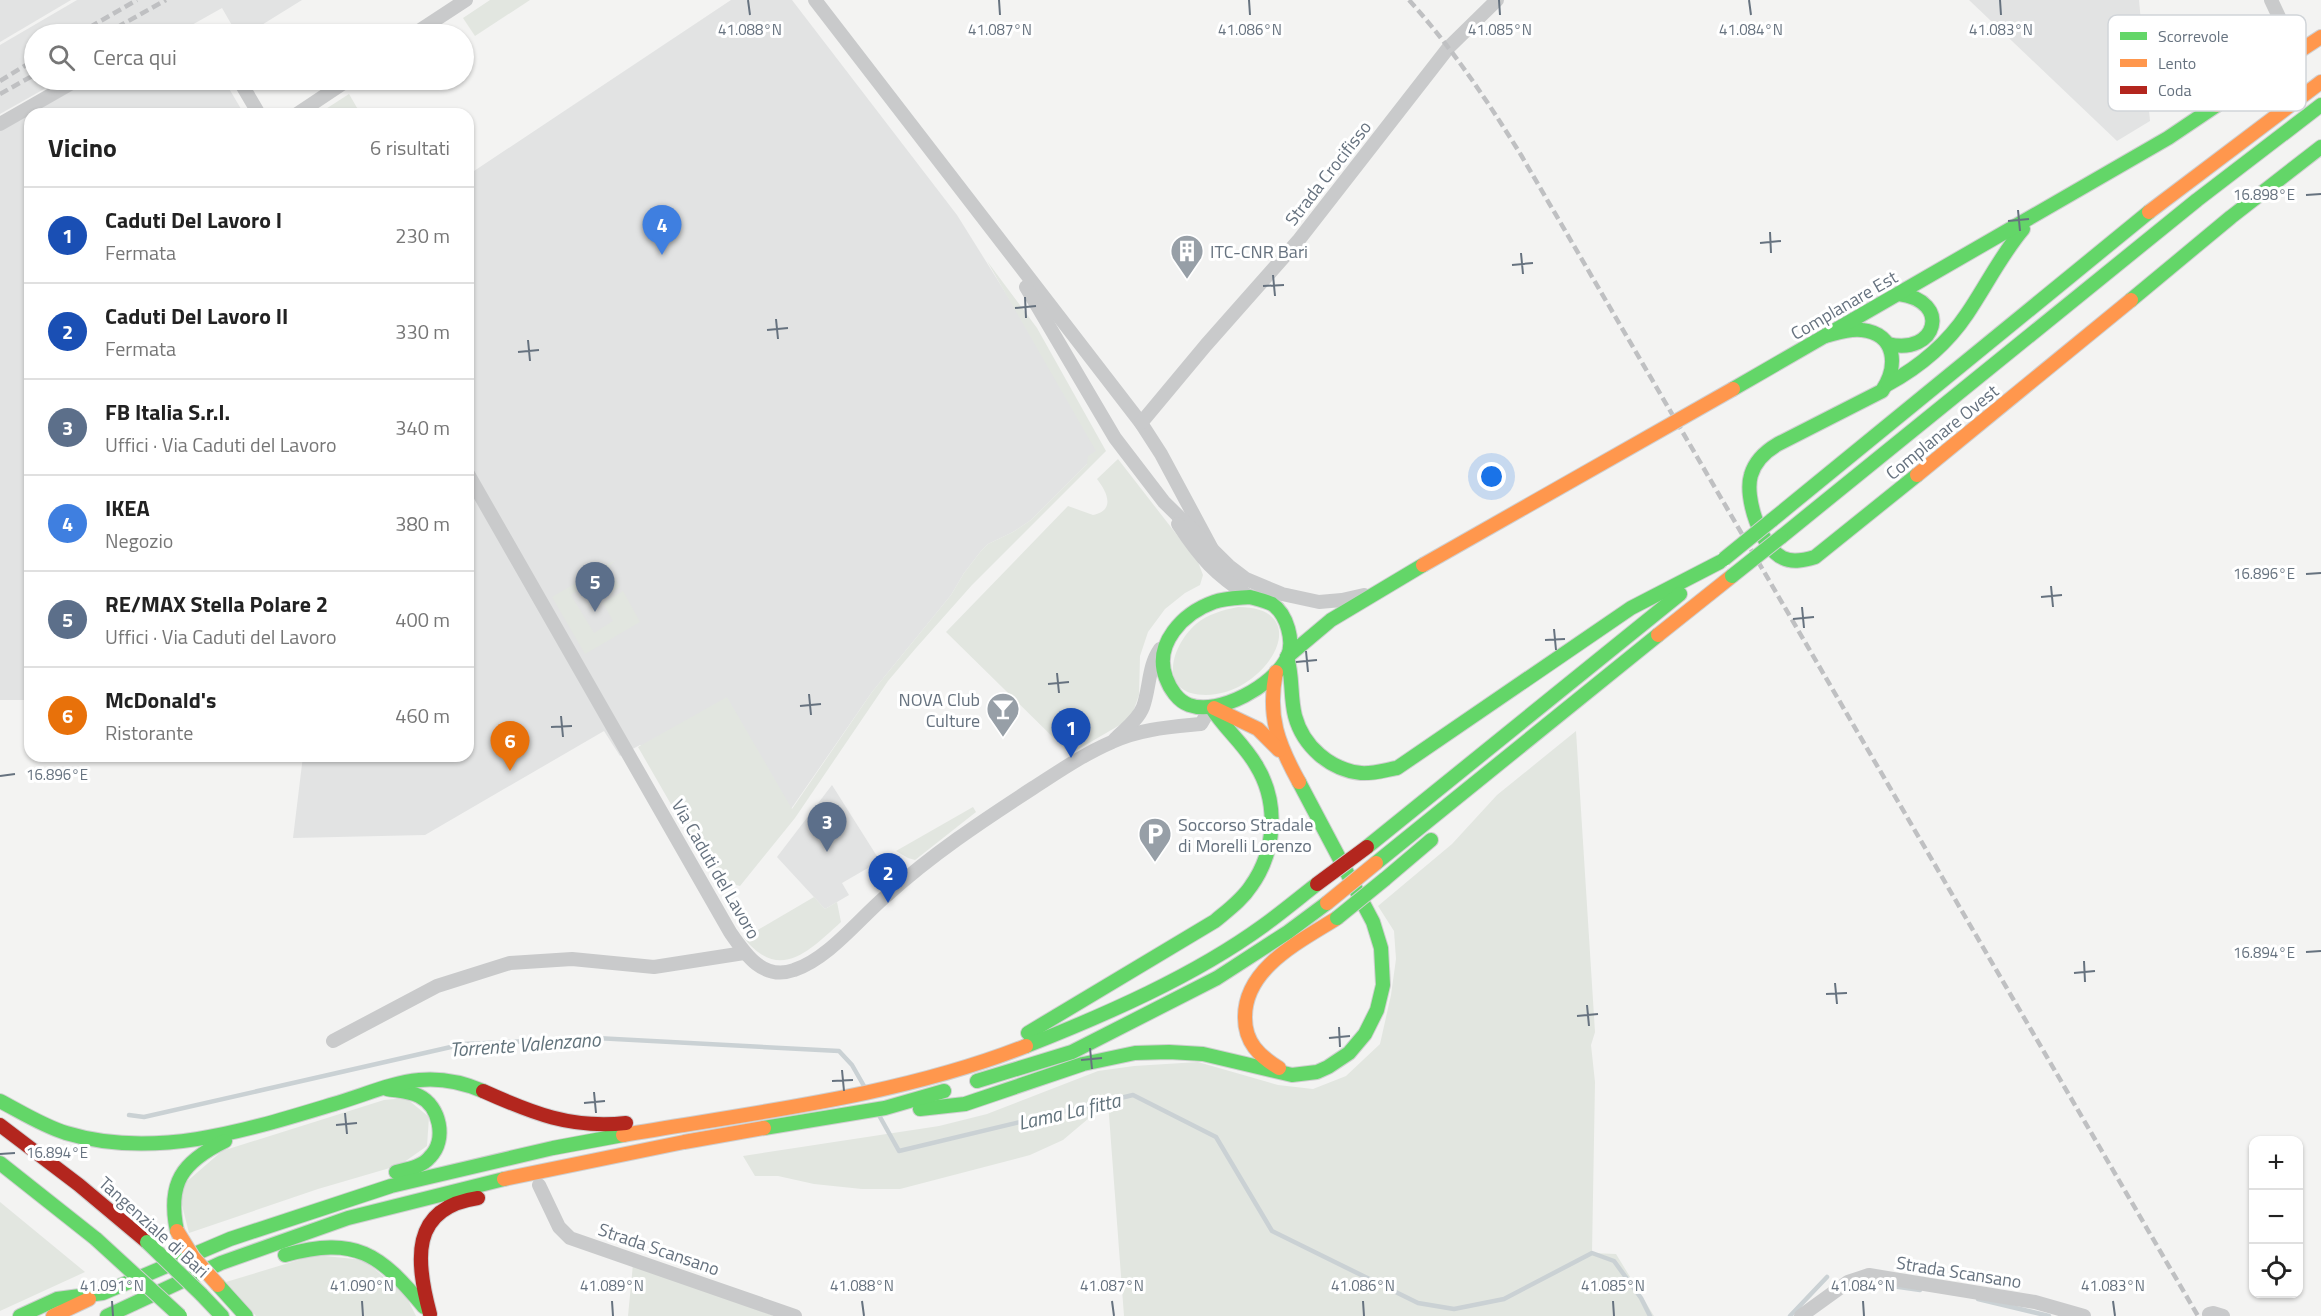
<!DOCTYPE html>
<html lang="it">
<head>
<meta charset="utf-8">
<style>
  :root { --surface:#fff; --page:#f6f6f6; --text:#222; --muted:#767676; --line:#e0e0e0; --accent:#b45309 }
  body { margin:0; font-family:"Titillium Web",sans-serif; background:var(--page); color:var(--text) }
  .controls { position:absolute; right:18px; bottom:18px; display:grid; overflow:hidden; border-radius:12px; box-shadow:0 2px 4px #0004 }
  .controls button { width:54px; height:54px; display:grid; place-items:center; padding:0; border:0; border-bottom:2px solid var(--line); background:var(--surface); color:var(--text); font:30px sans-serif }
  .you { position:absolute; left:1492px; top:477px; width:21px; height:21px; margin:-15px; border:4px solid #fff; border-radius:50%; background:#1a73e8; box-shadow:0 0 0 9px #1a73e833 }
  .badge { display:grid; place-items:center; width:39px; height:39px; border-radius:50%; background:var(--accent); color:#fff; font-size:20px; font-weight:700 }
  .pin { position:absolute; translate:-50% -50px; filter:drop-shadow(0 2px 3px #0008) }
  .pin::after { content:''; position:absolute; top:32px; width:21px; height:18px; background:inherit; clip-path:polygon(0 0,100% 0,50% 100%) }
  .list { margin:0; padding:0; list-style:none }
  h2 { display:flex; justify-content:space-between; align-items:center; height:78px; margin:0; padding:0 24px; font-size:26px }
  h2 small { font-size:20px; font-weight:400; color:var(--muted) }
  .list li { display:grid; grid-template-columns:39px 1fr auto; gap:18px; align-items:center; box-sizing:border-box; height:96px; padding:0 24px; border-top:2px solid var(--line) }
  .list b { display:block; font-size:22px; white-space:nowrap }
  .list p { margin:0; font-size:20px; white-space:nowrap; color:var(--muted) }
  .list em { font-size:20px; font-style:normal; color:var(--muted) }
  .icon { flex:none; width:33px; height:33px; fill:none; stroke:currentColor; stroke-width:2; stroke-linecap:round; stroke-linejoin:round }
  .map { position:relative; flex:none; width:2321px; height:1316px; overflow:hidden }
  .search { position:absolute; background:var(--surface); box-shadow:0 2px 4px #0004; left:24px; top:24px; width:450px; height:66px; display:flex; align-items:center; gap:15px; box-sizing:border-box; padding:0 21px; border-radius:33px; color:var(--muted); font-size:22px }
  .panel { position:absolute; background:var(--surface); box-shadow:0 2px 4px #0004; left:24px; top:108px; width:450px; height:654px; border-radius:18px }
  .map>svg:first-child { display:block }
  .built { fill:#e2e3e3 }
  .green { fill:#e2e6e0 }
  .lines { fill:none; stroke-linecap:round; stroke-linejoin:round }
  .stream { stroke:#cad1d4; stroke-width:4.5 }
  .fast-casing { stroke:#cfcfd0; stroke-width:16 }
  .slow-casing { stroke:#cfcfd0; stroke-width:16 }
  .jam-casing { stroke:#cfcfd0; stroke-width:16 }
  .street { stroke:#c9cacb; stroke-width:14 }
  .fast { stroke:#63d668; stroke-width:14 }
  .slow { stroke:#ff974d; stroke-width:14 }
  .jam { stroke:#b3261e; stroke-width:14 }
  .rail { stroke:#bfc0c2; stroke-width:4.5; stroke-dasharray:9 4.5; stroke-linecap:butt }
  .fast-bridge-casing { stroke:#cfcfd0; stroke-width:16; stroke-linecap:butt }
  .slow-bridge-casing { stroke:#cfcfd0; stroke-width:16; stroke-linecap:butt }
  .jam-bridge-casing { stroke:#cfcfd0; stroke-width:16; stroke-linecap:butt }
  .fast-bridge { stroke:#63d668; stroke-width:14 }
  .slow-bridge { stroke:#ff974d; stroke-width:14 }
  .jam-bridge { stroke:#b3261e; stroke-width:14 }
  .ticks { fill:none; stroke:#66727f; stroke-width:2 }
  .labels { text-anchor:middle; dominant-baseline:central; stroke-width:6; stroke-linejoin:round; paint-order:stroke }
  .street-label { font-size:18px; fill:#66727f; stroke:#fff }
  .poi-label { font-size:18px; fill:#66727f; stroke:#fff; text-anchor:start }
  .water-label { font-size:20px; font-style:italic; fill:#62737c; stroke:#fff }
  .key { fill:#fff; stroke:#d1d5d9; stroke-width:1.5 }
  .key-label { font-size:16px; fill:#66727f }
  .ticks-label { font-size:15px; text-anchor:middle; fill:#66727f; stroke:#fff; stroke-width:6; stroke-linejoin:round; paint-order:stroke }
</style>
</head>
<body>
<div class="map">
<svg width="2321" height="1316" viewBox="0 0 2321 1316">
  <rect width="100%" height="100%" fill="#f3f3f2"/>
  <g class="built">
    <polygon points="0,0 71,0 0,42"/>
    <polygon points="77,0 302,0 247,34 237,34 222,8 190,26 161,34 34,34 34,80 60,80 0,114 0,45"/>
    <polygon points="731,0 792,0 957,215 1012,303 1097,451 1087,464 1031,520 1013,532 988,544 981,551 964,573 951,595 872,692 791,809 640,745 620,756 604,731 425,835 293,838 303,756 468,756 468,175"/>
    <polygon points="1969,0 2139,0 2150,121 2117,141"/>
    <polygon points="90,80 224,80 244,114 30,114 30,700 0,700 0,131"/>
    <polygon points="832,785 880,861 842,883 849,895 825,909 777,857"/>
  </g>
  <g class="green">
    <polygon points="490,0 530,0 475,36 463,18"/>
    <polygon points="349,94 360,113 359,114 318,114"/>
    <polygon points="987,261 1037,328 1106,451 972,585 916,648 888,681 795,818 740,886 714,879 638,747 727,697 792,809 872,692 951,595 964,573 981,551 988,544 1013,532 1031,520 1087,464 1088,456 1096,451"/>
    <path d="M1118 459 1198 562 1203 575 1200 585 1185 593 1165 609 1148 632 1140 656 1139 695 1133 712 1125 722 1070 754 946 632 1068 506 1093 515C1116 510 1107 492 1097 479Z"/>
    <polygon points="617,559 608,567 620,587 601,599 590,582 571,595 594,633 613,621 603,603 623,591 640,622 585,654 552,597"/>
    <path d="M1238 607C1318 607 1267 695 1206 695 1157 695 1170 647 1196 624 1208 614 1223 610 1238 607Z"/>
    <polygon points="1576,731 1595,1032 1591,1045 1595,1082 1592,1253 1616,1254 1654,1316 1124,1316 1108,1102 1063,1140 1030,1155 900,1189 862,1189 814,1184 778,1176 755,1176 743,1156 939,1126 987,1114 1098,1071 1134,1066 1198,1062 1278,1085 1313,1089 1346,1076 1380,1044 1391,995 1396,959 1394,931 1378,906 1452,844 1497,795"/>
    <polygon points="973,807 976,812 915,860 908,858 896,851"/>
    <path d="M814 897 825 909 837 902 841 922C810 950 780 983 744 938Z"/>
    <polygon points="406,1098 429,1117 427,1146 400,1165 318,1189 189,1233 180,1197 184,1184 222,1151 384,1100"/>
    <polygon points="0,1202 85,1272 0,1311"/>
    <polygon points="315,1255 364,1260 406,1296 416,1316 256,1316 226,1282"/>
    <polygon points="633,1264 774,1316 628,1316"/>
  </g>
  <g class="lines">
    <g class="stream">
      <polyline points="129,1115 144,1117 464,1044 596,1038 839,1051 852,1065 864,1086"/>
      <polyline points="880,1117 899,1151 1133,1095 1216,1137 1272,1231 1418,1303 1454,1309 1504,1299 1592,1253 1614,1261 1641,1298 1650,1316"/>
      <polyline points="1878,1284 1920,1290"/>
      <polyline points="1978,1299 2049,1316"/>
      <polyline points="1790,1316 1827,1277"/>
    </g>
    <g class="fast-casing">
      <g id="fast">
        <polyline points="2131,300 2231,217 2321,147"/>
        <path d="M1825 336C1837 333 1850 328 1862 330 1897 334 1898 367 1882 391L1778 444C1766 451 1755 461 1751 475 1744 497 1761 548 1783 558 1793 563 1805 560 1815 557L1917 475"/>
        <path d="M1888 344C1937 356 1952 301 1899 294"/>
        <path d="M1888 384C1919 367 1947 344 1967 314 1986 286 2001 255 2023 229"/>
        <polyline points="1733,389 2168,138 2217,105"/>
        <polyline points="1772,520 2149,212"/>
        <polyline points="1781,537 2197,200 2321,105"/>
        <path d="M1250 597C1257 599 1265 601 1272 604 1287 614 1295 642 1287 658 1274 685 1219 716 1189 705 1178 701 1170 689 1166 678 1153 644 1183 613 1214 602 1225 598 1238 598 1250 597Z"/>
        <polyline points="1287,657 1331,620 1423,565"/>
        <path d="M1287 657C1293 676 1290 697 1295 716 1303 746 1330 770 1361 773 1373 774 1385 770 1397 768L1631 608 1720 562"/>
        <polyline points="1367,847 1680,594"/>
        <polyline points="1376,863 1658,635"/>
        <polyline points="1385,879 1431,840"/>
        <path d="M1028 1033 1215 921C1228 910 1242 900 1251 886 1276 851 1279 802 1256 765 1244 744 1224 728 1211 707"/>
        <path d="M1026 1046C1105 1015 1194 976 1263 926 1281 913 1299 898 1317 884"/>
        <polyline points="977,1081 1072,1052 1217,978 1288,932 1327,903"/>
        <path d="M387 1089C398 1091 409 1091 419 1096 440 1106 447 1140 430 1157 422 1167 408 1169 396 1172"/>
        <path d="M0 1101C21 1112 43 1126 66 1133 155 1160 248 1130 334 1104 390 1087 424 1066 483 1091"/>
        <polyline points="920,1109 965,1104 1083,1064 1135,1053 1169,1052 1203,1054 1292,1075 1317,1072 1328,1067 1349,1053 1365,1034 1377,1010 1383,985 1381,948 1373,922 1299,782"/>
        <polyline points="764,1128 885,1108 944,1091"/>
        <polyline points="0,1163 96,1239"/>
        <path d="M177 1231C167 1183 182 1162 225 1141"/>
        <path d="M285 1255C356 1236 379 1253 424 1307"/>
        <polyline points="218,1285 246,1316"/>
        <polyline points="201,1294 222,1316"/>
        <polyline points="20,1316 57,1299 103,1293 230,1239 391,1186 553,1148 623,1135"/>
        <polyline points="107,1316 221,1263 348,1218 504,1179"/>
      </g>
    </g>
    <g class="slow-casing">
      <g id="slow">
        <polyline points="2217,105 2321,37"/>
        <polyline points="2149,212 2321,82"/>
        <polyline points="1917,475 2131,300"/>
        <polyline points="1658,635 1732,576"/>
        <path d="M1276 672C1267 716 1278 744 1299 782"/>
        <polyline points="1214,708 1258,729 1279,750"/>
        <path d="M1279 1068C1259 1056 1245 1042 1245 1018 1244 968 1301 941 1337 918"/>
        <path d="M623 1135C757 1112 900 1096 1026 1046"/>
        <polyline points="504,1179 684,1142 764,1128"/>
        <polyline points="53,1316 89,1299"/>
      </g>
    </g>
    <g class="jam-casing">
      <g id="jam">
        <path d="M483 1091C532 1113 571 1129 626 1123"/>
        <polyline points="0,1125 79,1185 147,1242"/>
        <path d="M430 1314C416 1262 409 1208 478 1198"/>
      </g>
    </g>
    <g class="street">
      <polyline points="815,0 1141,423 1161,454 1212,549"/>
      <polyline points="2271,0 2279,17 2275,68"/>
      <polyline points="414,34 466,0"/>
      <polyline points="239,80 259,114"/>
      <polyline points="297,114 348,80"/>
      <polyline points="0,124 77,80"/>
      <polyline points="1026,287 1115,438 1164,502 1229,566 1246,579 1282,594 1319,602 1342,600 1364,595"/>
      <polyline points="1141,423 1206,345 1298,241 1449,47 1497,0"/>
      <path d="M468 474 730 932C745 954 763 981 794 970 828 959 859 919 886 896 931 855 982 821 1033 788 1058 772 1084 754 1112 742 1139 729 1171 727 1201 724L1211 707"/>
      <path d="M1178 524C1201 559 1215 574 1250 597"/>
      <path d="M1115 739C1125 729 1138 720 1143 707 1150 688 1148 666 1160 649"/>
      <polyline points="333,1041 437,986 510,963 572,959 654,967 744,953"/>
      <polyline points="539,1185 559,1227 570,1238 795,1316"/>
      <polyline points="2209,1314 2213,1313 2223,1316"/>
      <polyline points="1801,1316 1848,1282 1869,1275 2035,1302 2084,1316"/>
    </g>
    <use href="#fast" class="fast"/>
    <use href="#slow" class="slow"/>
    <use href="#jam" class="jam"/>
    <g class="rail">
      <path d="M1409 0C1452 48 1487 100 1521 155L2198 1316"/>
      <polyline points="78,34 137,0"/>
      <polyline points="105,34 166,0"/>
      <polyline points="0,81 34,60"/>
      <polyline points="0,94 34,75"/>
    </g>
    <g class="fast-bridge-casing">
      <g id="fast-bridge">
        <polyline points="1724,559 1772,520"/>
        <polyline points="1732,576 1781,537"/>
        <polyline points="1337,918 1385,879"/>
        <polyline points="96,1239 180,1316"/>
        <polyline points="147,1242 201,1294"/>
      </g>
    </g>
    <g class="slow-bridge-casing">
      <g id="slow-bridge">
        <polyline points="1423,565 1733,389"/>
        <polyline points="1327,903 1376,863"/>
        <polyline points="177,1231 193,1257 218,1285"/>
      </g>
    </g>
    <g class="jam-bridge-casing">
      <polyline id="jam-bridge" points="1317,884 1367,847"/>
    </g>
    <use href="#fast-bridge" class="fast-bridge"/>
    <use href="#slow-bridge" class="slow-bridge"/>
    <use href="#jam-bridge" class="jam-bridge"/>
  </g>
  <path class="ticks" d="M748 0 750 15M999 0 1000 15M1249 0 1250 15M1499 0 1500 15M1749 0 1751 15M2000 0 2001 15M2306 195 2321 194M2018 210 2020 231M2008 221 2029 219M1770 232 1771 253M1760 243 1781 241M1521 253 1523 274M1512 265 1533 263M1273 275 1275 296M1263 286 1284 285M1025 297 1026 318M1015 308 1036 306M776 319 778 339M767 330 788 328M528 340 530 361M518 352 539 350M2306 574 2321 573M2051 586 2053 607M2041 597 2062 595M1802 607 1804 628M1793 619 1814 617M1554 629 1556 650M1545 640 1565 639M1306 651 1308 672M1296 662 1317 660M1057 673 1059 693M1048 684 1069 682M809 694 811 715M800 706 821 704M561 716 563 737M551 727 572 726M0 776 15 774M2306 952 2321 951M2084 961 2085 982M2074 973 2095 971M1835 983 1837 1004M1826 994 1847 993M1587 1005 1589 1026M1577 1016 1598 1014M1339 1027 1340 1047M1329 1038 1350 1036M1090 1048 1092 1069M1081 1060 1102 1058M842 1070 844 1091M832 1081 853 1080M594 1092 596 1113M584 1103 605 1101M345 1113 347 1134M336 1125 357 1123M0 1154 15 1153M112 1301 113 1316M362 1301 363 1316M612 1301 613 1316M862 1301 864 1316M1112 1301 1114 1316M1363 1301 1364 1316M1613 1301 1614 1316M1863 1301 1864 1316M2113 1301 2115 1316"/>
  <defs>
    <g id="building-pin" transform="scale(1.725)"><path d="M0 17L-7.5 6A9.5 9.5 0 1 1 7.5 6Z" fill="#979fa7" stroke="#fff"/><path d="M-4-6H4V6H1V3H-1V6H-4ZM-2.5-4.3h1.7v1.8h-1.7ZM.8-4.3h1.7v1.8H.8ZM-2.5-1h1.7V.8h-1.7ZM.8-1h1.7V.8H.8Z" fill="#fff"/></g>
    <g id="bar-pin" transform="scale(1.725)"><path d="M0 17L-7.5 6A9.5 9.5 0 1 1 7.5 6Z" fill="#979fa7" stroke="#fff"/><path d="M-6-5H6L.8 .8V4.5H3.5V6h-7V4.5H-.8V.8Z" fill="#fff"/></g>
    <g id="parking-pin" transform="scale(1.725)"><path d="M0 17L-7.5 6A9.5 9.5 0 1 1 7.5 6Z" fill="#979fa7" stroke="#fff"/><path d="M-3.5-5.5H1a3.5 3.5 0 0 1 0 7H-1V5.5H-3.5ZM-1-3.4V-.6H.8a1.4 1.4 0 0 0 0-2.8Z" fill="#fff"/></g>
  </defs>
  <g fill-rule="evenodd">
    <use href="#building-pin" x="1187" y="251"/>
    <use href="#bar-pin" x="1003" y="709"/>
    <use href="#parking-pin" x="1155" y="834"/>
  </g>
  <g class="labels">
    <g class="street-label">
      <text transform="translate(1328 173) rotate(-52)">Strada Crocifisso</text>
      <text transform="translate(1844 305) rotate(-30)">Complanare Est</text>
      <text transform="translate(1942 432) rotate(-39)">Complanare Ovest</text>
      <text transform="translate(716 869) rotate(60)">Via Caduti del Lavoro</text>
      <text transform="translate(154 1227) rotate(42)">Tangenziale di Bari</text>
      <text transform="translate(659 1249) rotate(19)">Strada Scansano</text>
      <text transform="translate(1959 1272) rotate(9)">Strada Scansano</text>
    </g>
    <g class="poi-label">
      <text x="1210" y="251">ITC-CNR Bari</text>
      <text x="980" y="699" text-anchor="end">NOVA Club<tspan x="980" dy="21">Culture</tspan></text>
      <text x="1178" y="824">Soccorso Stradale<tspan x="1178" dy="21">di Morelli Lorenzo</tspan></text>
    </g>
    <g class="water-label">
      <text transform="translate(525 1044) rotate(-4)">Torrente Valenzano</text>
      <text transform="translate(1069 1111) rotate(-13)">Lama La fitta</text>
    </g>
  </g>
  <rect x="2108" y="15" width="198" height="96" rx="9" class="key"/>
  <rect x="2120" y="32" width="27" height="8" fill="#63d668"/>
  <rect x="2120" y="59" width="27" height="8" fill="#ff974d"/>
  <rect x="2120" y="86" width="27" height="8" fill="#b3261e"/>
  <g class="key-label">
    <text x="2158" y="42">Scorrevole</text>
    <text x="2158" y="69">Lento</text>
    <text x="2158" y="96">Coda</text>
  </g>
  <g class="ticks-label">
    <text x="750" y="35">41.088°N</text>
    <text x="1000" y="35">41.087°N</text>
    <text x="1250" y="35">41.086°N</text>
    <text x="1500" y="35">41.085°N</text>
    <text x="1751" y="35">41.084°N</text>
    <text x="2001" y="35">41.083°N</text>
    <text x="2264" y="200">16.898°E</text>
    <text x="2264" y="579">16.896°E</text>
    <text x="57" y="780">16.896°E</text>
    <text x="2264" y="958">16.894°E</text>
    <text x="57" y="1158">16.894°E</text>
    <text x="112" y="1291">41.091°N</text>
    <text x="362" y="1291">41.090°N</text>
    <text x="612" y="1291">41.089°N</text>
    <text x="862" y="1291">41.088°N</text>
    <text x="1112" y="1291">41.087°N</text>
    <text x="1363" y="1291">41.086°N</text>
    <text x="1613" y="1291">41.085°N</text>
    <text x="1863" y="1291">41.084°N</text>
    <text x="2113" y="1291">41.083°N</text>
  </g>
</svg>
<div class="controls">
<button>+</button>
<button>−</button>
<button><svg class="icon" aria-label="locate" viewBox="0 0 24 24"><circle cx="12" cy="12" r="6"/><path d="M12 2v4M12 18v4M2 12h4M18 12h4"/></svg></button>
</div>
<div class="you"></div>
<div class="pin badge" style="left:1071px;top:758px;background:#1a4fb4">1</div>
<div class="pin badge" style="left:888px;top:903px;background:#1a4fb4">2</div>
<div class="pin badge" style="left:827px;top:852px;background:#5c6f8a">3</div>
<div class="pin badge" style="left:662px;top:255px;background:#3f7fe0">4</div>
<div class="pin badge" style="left:595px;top:612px;background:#5c6f8a">5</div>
<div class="pin badge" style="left:510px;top:771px;background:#e8710a">6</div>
<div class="search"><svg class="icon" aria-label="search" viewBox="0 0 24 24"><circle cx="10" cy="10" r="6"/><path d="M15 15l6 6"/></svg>Cerca qui</div>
<section class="panel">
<h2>Vicino<small>6 risultati</small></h2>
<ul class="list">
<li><span class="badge" style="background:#1a4fb4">1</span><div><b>Caduti Del Lavoro I</b><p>Fermata</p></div><em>230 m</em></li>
<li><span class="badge" style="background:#1a4fb4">2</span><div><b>Caduti Del Lavoro II</b><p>Fermata</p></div><em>330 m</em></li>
<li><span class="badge" style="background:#5c6f8a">3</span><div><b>FB Italia S.r.l.</b><p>Uffici · Via Caduti del Lavoro</p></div><em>340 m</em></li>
<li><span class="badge" style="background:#3f7fe0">4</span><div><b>IKEA</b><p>Negozio</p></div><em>380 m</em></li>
<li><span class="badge" style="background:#5c6f8a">5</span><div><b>RE/MAX Stella Polare 2</b><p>Uffici · Via Caduti del Lavoro</p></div><em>400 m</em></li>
<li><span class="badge" style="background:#e8710a">6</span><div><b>McDonald's</b><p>Ristorante</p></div><em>460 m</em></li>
</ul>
</section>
</div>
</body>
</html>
